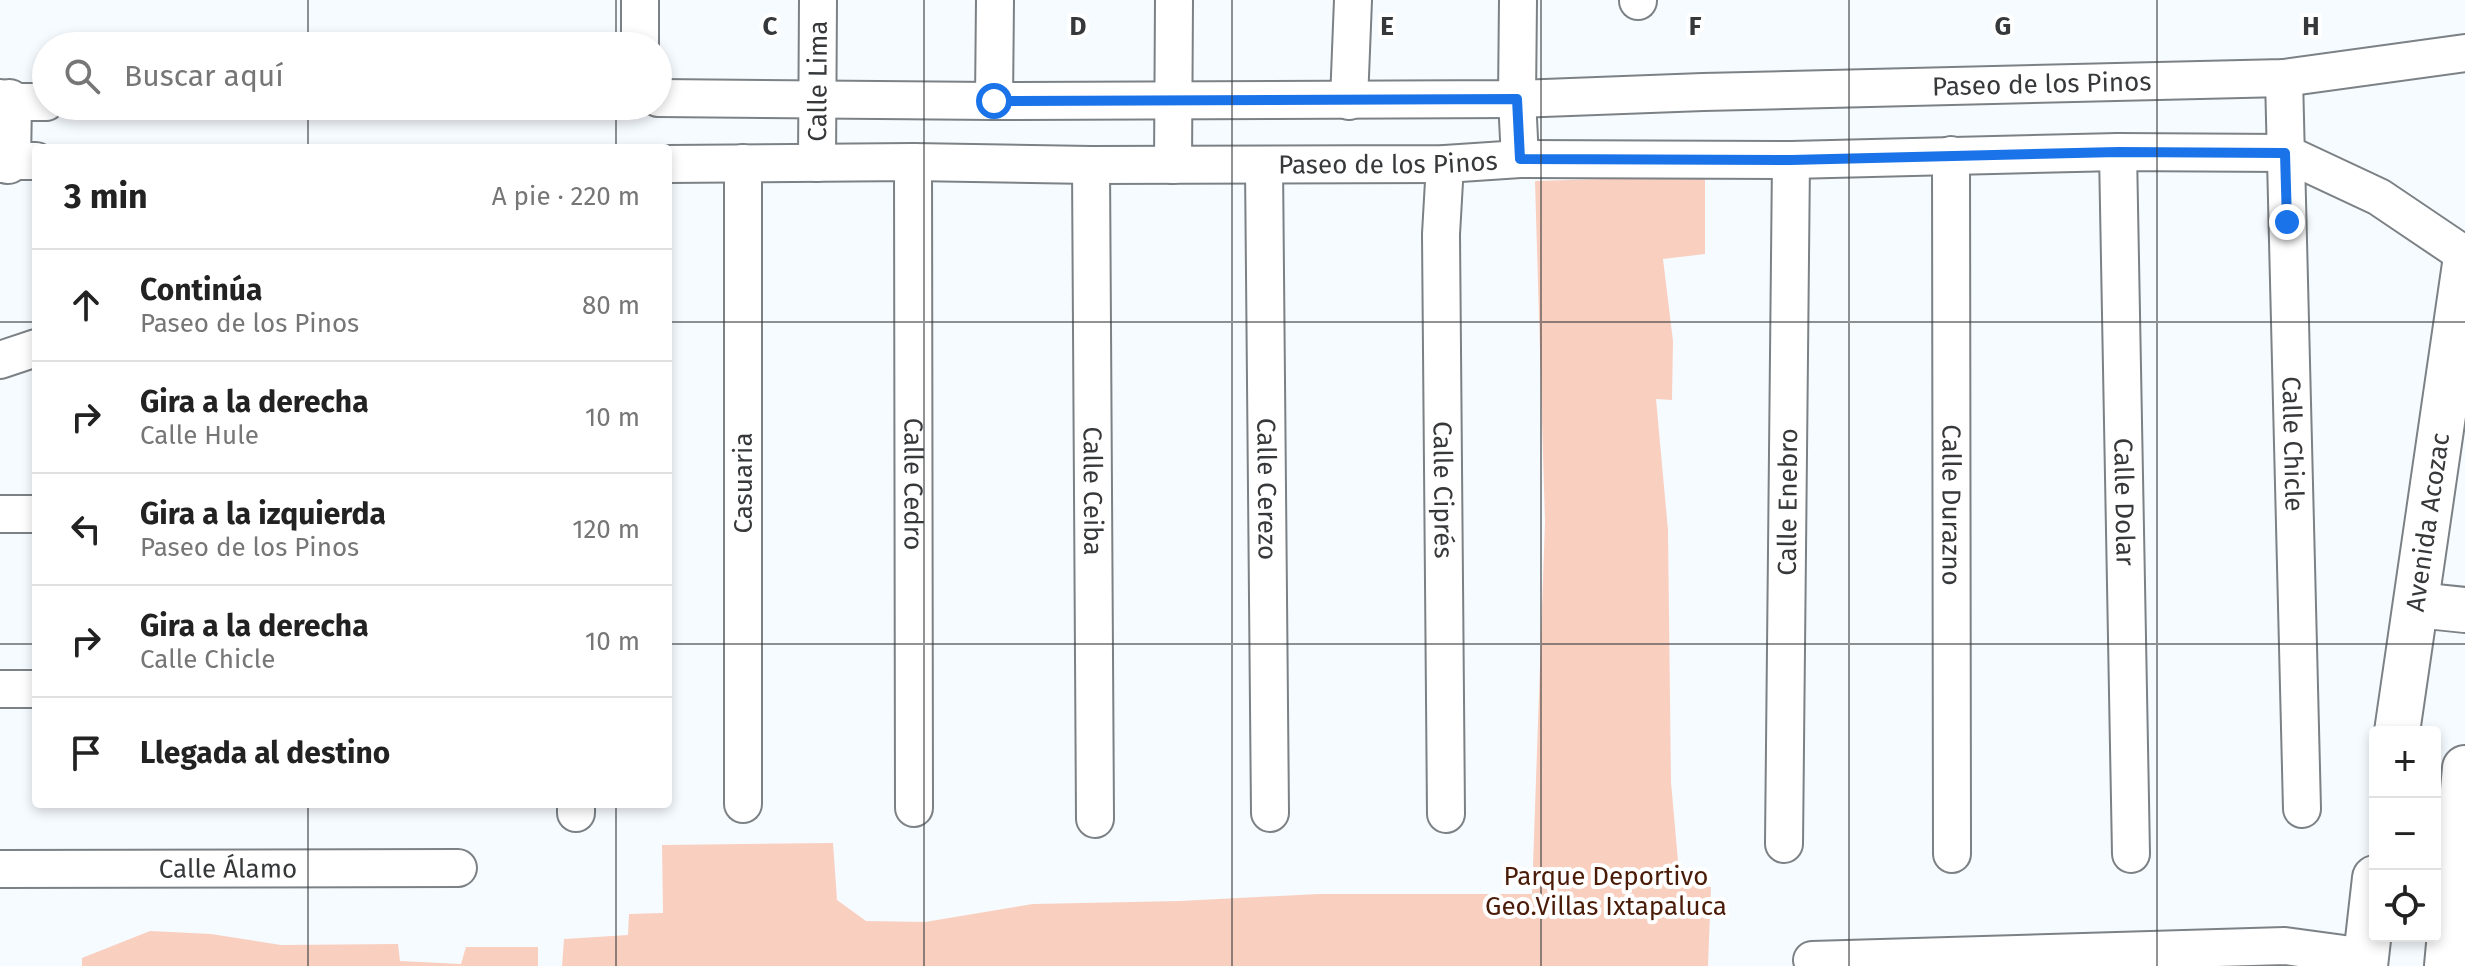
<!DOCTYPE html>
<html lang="es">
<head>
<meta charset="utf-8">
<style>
  :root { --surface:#fff; --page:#f2f2f2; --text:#222; --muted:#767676; --line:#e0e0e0 }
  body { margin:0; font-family:"Fira Sans",sans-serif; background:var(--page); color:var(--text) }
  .controls { position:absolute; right:24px; bottom:24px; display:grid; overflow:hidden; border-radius:8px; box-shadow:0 4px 12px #0003 }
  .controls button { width:72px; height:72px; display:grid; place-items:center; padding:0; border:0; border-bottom:2px solid var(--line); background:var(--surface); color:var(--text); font:40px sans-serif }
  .stop { position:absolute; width:24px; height:24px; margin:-18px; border:6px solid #1a73e8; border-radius:50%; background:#fff }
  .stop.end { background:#1a73e8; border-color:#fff; box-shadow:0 2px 8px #0008 }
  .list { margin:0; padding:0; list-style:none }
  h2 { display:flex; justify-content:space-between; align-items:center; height:104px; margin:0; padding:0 32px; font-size:34px }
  h2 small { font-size:26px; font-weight:400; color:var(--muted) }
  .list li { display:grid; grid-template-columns:52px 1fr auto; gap:24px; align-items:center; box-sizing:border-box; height:112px; padding:0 32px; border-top:2px solid var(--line) }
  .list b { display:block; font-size:30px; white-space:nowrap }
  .list p { margin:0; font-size:26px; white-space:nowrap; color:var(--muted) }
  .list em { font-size:26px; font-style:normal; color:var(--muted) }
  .icon { flex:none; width:44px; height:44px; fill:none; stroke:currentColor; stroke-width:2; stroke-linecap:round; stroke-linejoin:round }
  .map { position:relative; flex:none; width:2465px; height:966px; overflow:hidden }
  .search { position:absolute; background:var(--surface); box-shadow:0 4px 12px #0003; left:32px; top:32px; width:640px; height:88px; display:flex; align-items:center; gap:20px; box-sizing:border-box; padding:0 28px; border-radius:44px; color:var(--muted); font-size:30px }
  .panel { position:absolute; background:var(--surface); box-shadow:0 4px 12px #0003; left:32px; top:144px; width:640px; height:664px; border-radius:8px }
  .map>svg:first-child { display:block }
  .green { fill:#f9cfc0 }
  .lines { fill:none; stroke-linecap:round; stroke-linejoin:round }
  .street-casing { stroke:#7b8185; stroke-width:40 }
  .secondary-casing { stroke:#7b8185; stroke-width:48 }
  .street { stroke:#fff; stroke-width:36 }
  .secondary { stroke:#fff; stroke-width:44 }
  .route { stroke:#1a73e8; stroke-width:10 }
  .grid { fill:none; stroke:#36383a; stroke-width:2; stroke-opacity:0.55 }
  .labels { text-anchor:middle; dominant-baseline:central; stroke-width:8; stroke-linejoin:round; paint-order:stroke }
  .street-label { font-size:26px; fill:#36383a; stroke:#fff }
  .park-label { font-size:26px; fill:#4a1c08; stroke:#fff }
  .grid-label { font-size:26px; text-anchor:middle; font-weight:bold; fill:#36383a; stroke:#fff; stroke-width:8; stroke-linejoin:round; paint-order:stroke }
</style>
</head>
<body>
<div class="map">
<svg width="2465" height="966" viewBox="0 0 2465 966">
  <rect width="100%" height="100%" fill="#f6fbff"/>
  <g class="green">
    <polygon points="1705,176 1705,254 1663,259 1673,341 1672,400 1656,399 1668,530 1671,782 1680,884 1711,887 1708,966 562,966 564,939 628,935 629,914 663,913 662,845 833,843 837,900 866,921 925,922 1033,904 1180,901 1318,894 1532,894 1545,522 1535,181"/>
    <polygon points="150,931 211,934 281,945 398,944 400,961 461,964 466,947 538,947 538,966 82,966 82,958"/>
  </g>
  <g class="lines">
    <g class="street-casing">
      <g id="street">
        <polyline points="1518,0 1517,99 1520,159"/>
        <polyline points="1638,1 1638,0"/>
        <polyline points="640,46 640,0"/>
        <path id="s1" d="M2284 78 2302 809"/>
        <polyline points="0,98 9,102 46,102"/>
        <path id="s2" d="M658 98 994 101 1517 99 1703 92 2284 78 2465 53"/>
        <polyline points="994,101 995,0"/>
        <polyline points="1349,101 1353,0"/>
        <path id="s3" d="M2118 152 2131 854"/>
        <path id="s4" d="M1951 155 1952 854"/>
        <path id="s5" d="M913 162 914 808"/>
        <polyline points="743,163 743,804"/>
        <path id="s6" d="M817 163 818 0"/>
        <polyline points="0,164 8,161 36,161"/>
        <path id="s7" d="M668 164 913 162 1091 165 1445 164 1520 159 1791 160 2118 152 2285 153 2379 197 2465 255"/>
        <path id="s8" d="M1445 164 1441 234 1446 814"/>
        <path id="s9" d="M1091 165 1095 819"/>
        <polyline points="1173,165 1174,0"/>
        <path id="s10" d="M1264 165 1270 813"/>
        <polyline points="0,360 36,348"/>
        <polyline points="0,514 36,514"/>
        <polyline points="0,689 36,689"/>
        <polyline points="576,804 576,813"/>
        <path id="s11" d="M1784 844 1791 160"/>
        <path id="s12" d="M0 869 458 868"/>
        <polyline points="1812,960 2285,946 2366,957"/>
      </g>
    </g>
    <g class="secondary-casing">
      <g id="secondary">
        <polyline points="8,161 9,102"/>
        <polyline points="2417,605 2465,610"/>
        <path id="s13" d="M2397 732 2465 264"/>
        <polyline points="2365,966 2375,878"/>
        <polyline points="2447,966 2465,768"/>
      </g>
    </g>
    <use href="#street" class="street"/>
    <use href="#secondary" class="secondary"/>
  </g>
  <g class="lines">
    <polyline class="route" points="994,101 1517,99 1520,159 1791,160 2118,152 2285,153 2287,222"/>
  </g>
  <path class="grid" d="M308 0V46M616 0V46M924 0V966M1232 0V966M1541 0V966M1849 0V966M2157 0V966M308 106V148M616 106V148M0 322H36M668 322H2465M0 644H36M668 644H2465M308 804V966M616 804V966"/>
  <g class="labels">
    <g class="street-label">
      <text stroke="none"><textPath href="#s6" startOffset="82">Calle Lima</textPath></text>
      <text stroke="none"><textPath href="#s2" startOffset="1384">Paseo de los Pinos</textPath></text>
      <text stroke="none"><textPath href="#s7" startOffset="720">Paseo de los Pinos</textPath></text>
      <text stroke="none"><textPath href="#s1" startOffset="366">Calle Chicle</textPath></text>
      <text transform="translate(743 483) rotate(-90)">Casuaria</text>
      <text stroke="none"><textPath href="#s5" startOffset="322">Calle Cedro</textPath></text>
      <text stroke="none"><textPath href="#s10" startOffset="324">Calle Cerezo</textPath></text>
      <text stroke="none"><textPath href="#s8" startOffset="326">Calle Ciprés</textPath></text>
      <text stroke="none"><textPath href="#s9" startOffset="326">Calle Ceiba</textPath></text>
      <text stroke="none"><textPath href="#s11" startOffset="342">Calle Enebro</textPath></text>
      <text stroke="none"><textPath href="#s3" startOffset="350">Calle Dolar</textPath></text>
      <text stroke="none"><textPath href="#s4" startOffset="350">Calle Durazno</textPath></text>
      <text stroke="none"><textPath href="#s13" startOffset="212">Avenida Acozac</textPath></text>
      <text stroke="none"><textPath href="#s12" startOffset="228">Calle Álamo</textPath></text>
    </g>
    <g class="park-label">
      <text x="1606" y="876">Parque Deportivo<tspan x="1606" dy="30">Geo.Villas Ixtapaluca</tspan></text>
    </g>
  </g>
  <g class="grid-label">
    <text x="770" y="35">C</text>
    <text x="1078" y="35">D</text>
    <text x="1387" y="35">E</text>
    <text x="1695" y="35">F</text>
    <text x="2003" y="35">G</text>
    <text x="2311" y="35">H</text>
  </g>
</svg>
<div class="controls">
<button>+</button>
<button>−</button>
<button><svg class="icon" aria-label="locate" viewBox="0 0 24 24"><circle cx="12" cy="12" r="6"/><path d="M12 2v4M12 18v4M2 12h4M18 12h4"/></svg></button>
</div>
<div class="stop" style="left:994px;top:101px"></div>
<div class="stop end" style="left:2287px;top:222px"></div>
<div class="search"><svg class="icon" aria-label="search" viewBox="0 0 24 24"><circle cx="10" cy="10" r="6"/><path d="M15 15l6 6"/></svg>Buscar aquí</div>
<section class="panel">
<h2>3 min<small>A pie · 220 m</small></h2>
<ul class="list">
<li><svg class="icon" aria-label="ahead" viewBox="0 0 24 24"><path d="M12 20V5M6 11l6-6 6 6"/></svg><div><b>Continúa</b><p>Paseo de los Pinos</p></div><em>80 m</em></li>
<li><svg class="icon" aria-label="right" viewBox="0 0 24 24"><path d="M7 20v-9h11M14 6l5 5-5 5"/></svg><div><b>Gira a la derecha</b><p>Calle Hule</p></div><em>10 m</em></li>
<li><svg class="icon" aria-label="left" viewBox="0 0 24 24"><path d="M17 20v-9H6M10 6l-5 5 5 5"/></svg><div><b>Gira a la izquierda</b><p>Paseo de los Pinos</p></div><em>120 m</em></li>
<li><svg class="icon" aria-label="right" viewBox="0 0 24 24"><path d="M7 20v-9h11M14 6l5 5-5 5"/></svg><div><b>Gira a la derecha</b><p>Calle Chicle</p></div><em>10 m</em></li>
<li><svg class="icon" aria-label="arrive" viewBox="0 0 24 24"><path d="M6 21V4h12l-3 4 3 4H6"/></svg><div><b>Llegada al destino</b></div></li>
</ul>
</section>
</div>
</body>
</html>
